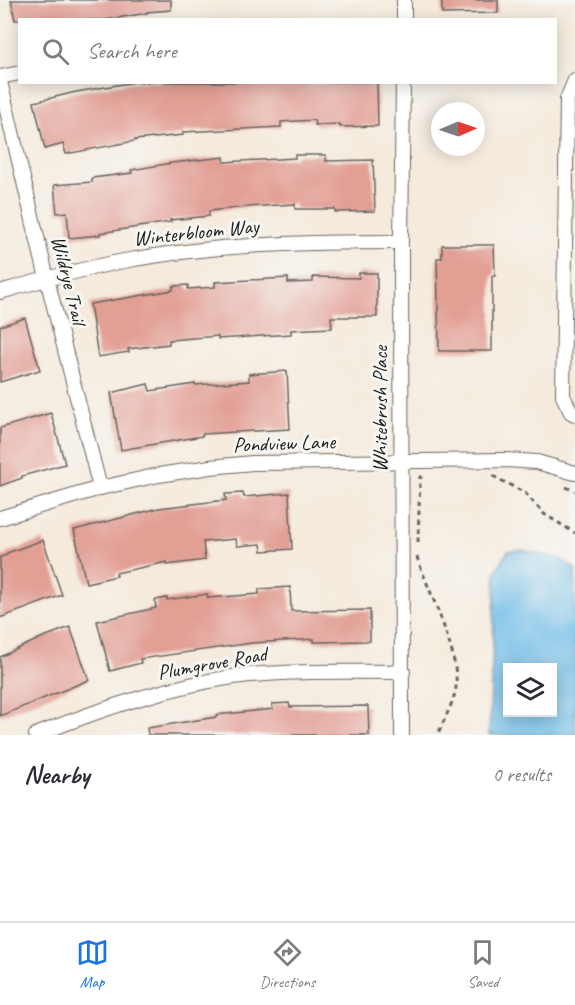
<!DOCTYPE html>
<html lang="en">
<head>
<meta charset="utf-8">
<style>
  :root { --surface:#fff; --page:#f7f7f7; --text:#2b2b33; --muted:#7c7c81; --line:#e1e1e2; --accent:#1a73e8 }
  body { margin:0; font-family:Caveat,sans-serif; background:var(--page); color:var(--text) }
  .controls { position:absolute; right:18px; bottom:18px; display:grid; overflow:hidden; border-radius:0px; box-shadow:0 3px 15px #0003 }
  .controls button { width:54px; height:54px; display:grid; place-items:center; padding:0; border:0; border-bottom:2px solid var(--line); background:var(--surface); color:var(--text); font:30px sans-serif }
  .compass { position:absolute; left:431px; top:102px; width:54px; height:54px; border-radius:50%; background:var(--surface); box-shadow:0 3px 15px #0003; rotate:88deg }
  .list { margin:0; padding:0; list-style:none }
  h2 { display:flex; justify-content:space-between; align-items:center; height:78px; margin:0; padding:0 24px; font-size:26px }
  h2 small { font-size:20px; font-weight:400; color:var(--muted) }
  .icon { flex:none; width:33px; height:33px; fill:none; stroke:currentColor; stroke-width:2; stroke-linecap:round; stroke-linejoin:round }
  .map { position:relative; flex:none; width:575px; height:735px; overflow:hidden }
  .search { position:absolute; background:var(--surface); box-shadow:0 3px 15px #0003; left:18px; right:18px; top:18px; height:66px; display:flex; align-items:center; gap:15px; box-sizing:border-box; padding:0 21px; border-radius:0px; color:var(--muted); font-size:22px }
  .sheet { height:186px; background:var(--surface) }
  nav { display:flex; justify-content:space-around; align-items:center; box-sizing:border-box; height:84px; border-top:2px solid var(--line); background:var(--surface); font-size:16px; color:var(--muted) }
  nav a { display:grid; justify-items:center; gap:3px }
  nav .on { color:var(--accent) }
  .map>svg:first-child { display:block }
  .water { fill:#6dbce8; stroke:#446c82; stroke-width:1.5; fill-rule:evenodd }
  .building { fill:#e29f94 }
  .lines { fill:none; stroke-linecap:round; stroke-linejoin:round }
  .street-casing { stroke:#68645f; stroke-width:16 }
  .path { stroke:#68645f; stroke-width:3; stroke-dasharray:4.5 4.5; stroke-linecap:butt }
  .street { stroke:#fff; stroke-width:14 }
  .labels { text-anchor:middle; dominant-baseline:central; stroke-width:6; stroke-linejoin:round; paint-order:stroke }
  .street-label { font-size:21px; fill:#1c1c1c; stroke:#f6f6f2 }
</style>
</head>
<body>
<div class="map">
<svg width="575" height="735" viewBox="0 0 575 735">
  <rect width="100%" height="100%" fill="#f6f6f2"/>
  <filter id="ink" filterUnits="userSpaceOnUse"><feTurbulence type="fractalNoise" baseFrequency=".0167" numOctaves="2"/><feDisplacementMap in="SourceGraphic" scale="12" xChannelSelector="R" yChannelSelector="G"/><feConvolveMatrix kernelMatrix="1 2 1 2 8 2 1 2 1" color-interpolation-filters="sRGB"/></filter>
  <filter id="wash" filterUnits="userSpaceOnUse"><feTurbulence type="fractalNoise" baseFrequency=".008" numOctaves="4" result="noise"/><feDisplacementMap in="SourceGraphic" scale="24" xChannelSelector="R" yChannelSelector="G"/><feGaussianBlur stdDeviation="1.35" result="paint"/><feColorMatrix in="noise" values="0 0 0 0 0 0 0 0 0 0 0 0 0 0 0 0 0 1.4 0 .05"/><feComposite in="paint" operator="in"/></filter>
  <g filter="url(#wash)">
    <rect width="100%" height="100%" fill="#f5eadc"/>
    <path class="water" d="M522 550 561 559 575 569V735H489L496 571 508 551ZM508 668H552V712H508Z"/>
    <g id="blocks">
      <g class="building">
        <polygon points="11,0 171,0 171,10 147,12 147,13 105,20 15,20"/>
        <polygon points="442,0 498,0 498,13 442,14"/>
        <polygon points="135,82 377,82 378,126 340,127 340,124 315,125 314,120 281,122 281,127 183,132 183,135 135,140 135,141 66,154 63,144 45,149 34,102 76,92"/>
        <polygon points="295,155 326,155 326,161 373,160 375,211 335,212 335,209 295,209 295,204 247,207 209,211 209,216 170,220 171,222 100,233 100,235 69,238 67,212 57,213 54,185 92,182 92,178 132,173 131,170 172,163 224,157 224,162 295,158"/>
        <polygon points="442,245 494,245 495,276 492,276 492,351 439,351 437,258 442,258"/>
        <polygon points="359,273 377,273 377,317 331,317 332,328 291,330 291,334 218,339 218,336 169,340 169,344 128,349 129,352 98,357 90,304 173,290 173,286 188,285 188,289 215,287 215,282 288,278 288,283 313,282 313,277 359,278"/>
        <polygon points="25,318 40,370 0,382 0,326"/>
        <polygon points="287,371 290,429 202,434 202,436 121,450 111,393 148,384 150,391 195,384 195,385 249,381 249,374"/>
        <polygon points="51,413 65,464 22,476 22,478 0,486 0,428"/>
        <polygon points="243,493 244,497 289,493 292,549 262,551 261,544 237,546 236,539 203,542 205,560 167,565 167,562 116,573 117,576 86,583 74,530 159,508 226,500 225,494"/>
        <polygon points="43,540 62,595 0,618 0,557 7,555 7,553"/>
        <polygon points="290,587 291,611 370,610 370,641 314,642 314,639 252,643 140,659 141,663 110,671 97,621 156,608 155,600 167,598 167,600 207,594 208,598 259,594 259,589"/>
        <polygon points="70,627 89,680 0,716 0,657 41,638"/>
        <polygon points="289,703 290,707 368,706 369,735 148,735 147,728 216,717 216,715 273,709 272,704"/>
      </g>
    </g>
  </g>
  <g filter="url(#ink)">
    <use href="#blocks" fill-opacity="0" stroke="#68645f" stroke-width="1.5"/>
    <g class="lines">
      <g class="street-casing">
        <g id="street">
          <polyline points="404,20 404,0"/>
          <polyline points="0,77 20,73"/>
          <polyline points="575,80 567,99 563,396 571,412 575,414"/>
          <polyline points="0,81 47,279 100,488"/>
          <path d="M0 292C41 280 82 269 124 261 215 244 308 242 401 242"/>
          <polyline points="0,518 100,488 159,475 210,467 253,463 506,460 537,462 575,473"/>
          <path d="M36 735C100 709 165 687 233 677 289 670 346 672 403 672"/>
          <polyline points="402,735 401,242 403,82"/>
        </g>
      </g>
      <g class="path">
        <polyline points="493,476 525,493 544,514 575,533"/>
        <polyline points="566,487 575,491"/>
        <polyline points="418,542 420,477 423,477"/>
        <path d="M417 557C429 593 459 650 456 687 455 700 443 721 438 735"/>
      </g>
      <use href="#street" class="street"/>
    </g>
  </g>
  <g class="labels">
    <g class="street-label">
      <text transform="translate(196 232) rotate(-6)">Winterbloom Way</text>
      <text transform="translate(69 280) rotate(76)">Wildrye Trail</text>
      <text transform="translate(380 409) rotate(-90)">Whitebrush Place</text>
      <text transform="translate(284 443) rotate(-2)">Pondview Lane</text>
      <text transform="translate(212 663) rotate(-10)">Plumgrove Road</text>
    </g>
  </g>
</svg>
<div class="controls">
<button><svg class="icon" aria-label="layers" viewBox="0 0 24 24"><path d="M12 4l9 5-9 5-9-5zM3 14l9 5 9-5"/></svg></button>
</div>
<svg class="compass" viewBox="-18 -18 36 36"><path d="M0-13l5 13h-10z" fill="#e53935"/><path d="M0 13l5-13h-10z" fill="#7c7c81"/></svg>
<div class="search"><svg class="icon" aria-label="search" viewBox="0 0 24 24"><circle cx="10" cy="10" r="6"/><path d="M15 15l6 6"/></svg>Search here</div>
</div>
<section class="sheet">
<h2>Nearby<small>0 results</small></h2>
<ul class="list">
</ul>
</section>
<nav>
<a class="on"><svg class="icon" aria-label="map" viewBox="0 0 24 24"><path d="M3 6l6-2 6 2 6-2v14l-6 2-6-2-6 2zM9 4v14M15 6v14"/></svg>Map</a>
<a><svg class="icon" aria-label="directions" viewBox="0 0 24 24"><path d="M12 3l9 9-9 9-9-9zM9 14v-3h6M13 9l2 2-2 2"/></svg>Directions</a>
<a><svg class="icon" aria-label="saved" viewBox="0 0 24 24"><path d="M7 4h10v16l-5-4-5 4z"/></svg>Saved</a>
</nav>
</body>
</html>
